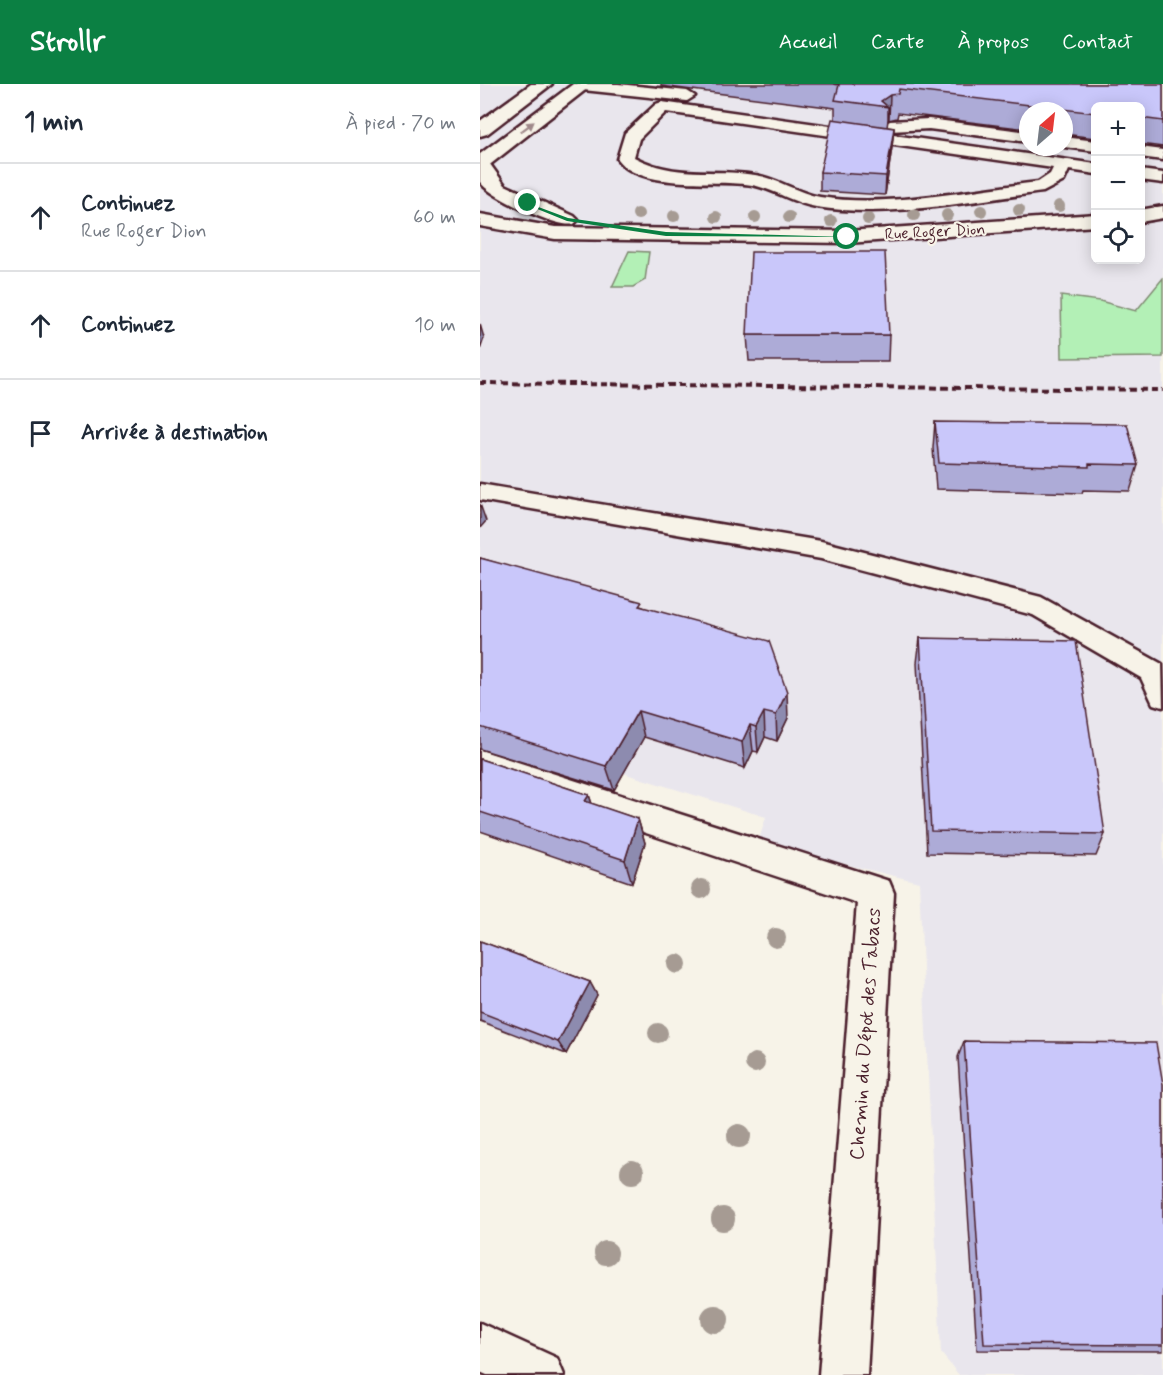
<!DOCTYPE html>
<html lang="fr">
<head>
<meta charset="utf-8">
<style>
  :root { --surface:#fff; --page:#f2f2f3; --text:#1f2937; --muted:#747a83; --line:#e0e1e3; --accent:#0b8043 }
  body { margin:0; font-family:Mynerve,sans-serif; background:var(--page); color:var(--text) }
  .controls { position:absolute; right:18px; top:18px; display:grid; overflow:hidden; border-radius:9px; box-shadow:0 3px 15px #0003 }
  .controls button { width:54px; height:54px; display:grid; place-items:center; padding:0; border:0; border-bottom:2px solid var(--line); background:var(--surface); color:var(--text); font:30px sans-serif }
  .compass { position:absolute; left:539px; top:18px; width:54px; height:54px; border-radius:50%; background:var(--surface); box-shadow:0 3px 15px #0003; rotate:28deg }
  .stop { position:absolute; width:18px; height:18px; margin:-14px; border:4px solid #0b8043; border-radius:50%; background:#fff }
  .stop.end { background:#0b8043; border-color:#fff; box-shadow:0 2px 6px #0008 }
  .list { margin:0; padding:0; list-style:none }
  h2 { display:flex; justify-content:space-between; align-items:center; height:78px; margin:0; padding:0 24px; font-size:26px }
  h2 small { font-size:20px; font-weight:400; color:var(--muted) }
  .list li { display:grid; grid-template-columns:39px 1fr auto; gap:18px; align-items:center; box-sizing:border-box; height:108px; padding:0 24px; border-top:2px solid var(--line) }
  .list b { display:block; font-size:22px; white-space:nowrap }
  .list p { margin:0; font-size:20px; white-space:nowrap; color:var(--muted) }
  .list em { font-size:20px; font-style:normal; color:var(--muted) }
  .icon { flex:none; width:33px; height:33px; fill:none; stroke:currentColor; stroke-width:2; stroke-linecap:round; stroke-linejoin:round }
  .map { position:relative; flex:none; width:683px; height:1291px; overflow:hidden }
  header { display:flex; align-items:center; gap:36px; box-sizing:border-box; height:84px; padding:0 30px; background:var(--accent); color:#fff }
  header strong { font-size:28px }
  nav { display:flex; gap:33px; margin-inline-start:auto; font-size:21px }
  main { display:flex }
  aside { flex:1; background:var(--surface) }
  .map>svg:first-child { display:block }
  .built { fill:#e9e6ed; fill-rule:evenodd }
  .green { fill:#b3f0b6; stroke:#7e8870; stroke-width:1.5 }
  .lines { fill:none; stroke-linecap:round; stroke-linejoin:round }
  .service-casing { stroke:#4a1f2b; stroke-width:5 }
  .minor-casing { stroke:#4a1f2b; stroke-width:5 }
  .tertiary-casing { stroke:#4a1f2b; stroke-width:5 }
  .secondary-casing { stroke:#4a1f2b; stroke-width:5 }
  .service { fill:#f7f3e8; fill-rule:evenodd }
  .minor { fill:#f7f3e8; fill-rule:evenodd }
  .tertiary { fill:#f7f3e8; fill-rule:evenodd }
  .secondary { fill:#f7f3e8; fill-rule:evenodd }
  .rail { stroke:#4a1f2b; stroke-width:4; stroke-dasharray:7 4; stroke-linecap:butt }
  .tree { fill:#a69b93 }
  .wall { fill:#adabd7; stroke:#4a1f2b; stroke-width:1.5 }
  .shaded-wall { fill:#8d8baf; stroke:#4a1f2b; stroke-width:1.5 }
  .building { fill:#c9c7fa; stroke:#4a1f2b; stroke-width:1.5 }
  .oneway { fill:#a0898a }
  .route { fill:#0b8043 }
  .labels { text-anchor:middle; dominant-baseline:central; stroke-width:4.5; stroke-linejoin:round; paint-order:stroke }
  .far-street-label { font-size:16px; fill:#4a1f2b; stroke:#f7f3e8 }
  .street-label { font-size:20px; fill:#4a1f2b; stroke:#f7f3e8 }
</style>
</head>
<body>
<header>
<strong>Strollr</strong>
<nav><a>Accueil</a><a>Carte</a><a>À propos</a><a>Contact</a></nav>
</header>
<main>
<aside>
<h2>1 min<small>À pied · 70 m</small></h2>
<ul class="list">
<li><svg class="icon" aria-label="ahead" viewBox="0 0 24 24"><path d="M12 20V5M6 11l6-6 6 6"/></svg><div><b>Continuez</b><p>Rue Roger Dion</p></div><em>60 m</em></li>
<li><svg class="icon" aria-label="ahead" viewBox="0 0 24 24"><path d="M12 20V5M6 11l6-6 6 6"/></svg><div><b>Continuez</b></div><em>10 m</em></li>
<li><svg class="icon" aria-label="arrive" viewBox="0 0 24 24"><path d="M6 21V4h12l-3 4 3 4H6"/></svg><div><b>Arrivée à destination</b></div></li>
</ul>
</aside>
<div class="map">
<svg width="683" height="1291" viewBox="0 0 683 1291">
  <rect width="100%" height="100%" fill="#f7f3e8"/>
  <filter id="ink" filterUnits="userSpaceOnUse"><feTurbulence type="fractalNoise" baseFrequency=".0167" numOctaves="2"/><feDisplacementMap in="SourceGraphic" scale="12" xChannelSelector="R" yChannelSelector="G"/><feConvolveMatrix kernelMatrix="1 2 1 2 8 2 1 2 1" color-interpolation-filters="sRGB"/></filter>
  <g filter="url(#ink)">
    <path class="built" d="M0 0H683V1291H479L461 1269 439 798 278 759 286 733 0 645ZM616 22H660V176H616ZM548 27H584V63H548Z"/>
    <g class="green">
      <polygon points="149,167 169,168 165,196 153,203 132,203"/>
      <polygon points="683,194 683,273 582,274 581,212 620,217 656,227"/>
    </g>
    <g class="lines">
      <g class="service-casing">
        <g id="service">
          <polygon points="96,0 138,0 207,7 215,12 207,17 103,6 98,4"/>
          <path d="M182 18 616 80V90L589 86 584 97 563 108C490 117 410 135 336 123 314 120 294 105 272 101 238 95 160 107 137 75L145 49 176 20ZM186 28 573 84 570 90 558 98C491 106 406 124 340 113 317 109 297 94 275 91 231 84 196 95 154 73L159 55Z"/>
          <polygon points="449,35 548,48 548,58 449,45 410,47 402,42 410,37"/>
          <polygon points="584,53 616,57 616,67 584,63"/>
          <polygon points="660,63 683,66 683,76 660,73"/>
          <polygon points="660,86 683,89 683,99 660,96"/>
          <polygon points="0,400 341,457 561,513 682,580 683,623 673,620 661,594 553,531 341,475 0,416"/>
        </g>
      </g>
      <g class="minor-casing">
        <polygon id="minor" points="0,666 409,797 414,809 387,1291 339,1291 377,819 0,694"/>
      </g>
      <g class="tertiary-casing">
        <g id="tertiary">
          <path d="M0 74 7 76 25 101 94 132 98 136 94 140C78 145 10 113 0 98Z"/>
          <polygon points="683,122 683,134 660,138 660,126"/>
          <polygon points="0,130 75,143 367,147 616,130 616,142 367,159 75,155 0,142"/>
          <polygon points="0,1239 77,1274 84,1291 7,1291 0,1288"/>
        </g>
      </g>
      <g class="secondary-casing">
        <g id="secondary">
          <polygon points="51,0 72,0 7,50 0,52 0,37"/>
          <polygon points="93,0 113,0 7,83 0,85 0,70"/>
        </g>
      </g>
      <use href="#service" class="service"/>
      <use href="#minor" class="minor"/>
      <use href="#tertiary" class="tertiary"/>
      <use href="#secondary" class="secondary"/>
      <polyline class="rail" points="0,299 683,306"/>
    </g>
    <g class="tree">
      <circle cx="579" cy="122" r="6"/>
      <circle cx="539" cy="126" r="6"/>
      <circle cx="501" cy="127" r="6"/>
      <circle cx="158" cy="130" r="6"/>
      <circle cx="434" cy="131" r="6"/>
      <circle cx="467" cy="131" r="6"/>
      <circle cx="194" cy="132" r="6"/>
      <circle cx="236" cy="133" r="6"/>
      <circle cx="275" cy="133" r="6"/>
      <circle cx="309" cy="133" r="6"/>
      <circle cx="388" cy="135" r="6"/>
      <circle cx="351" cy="137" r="6"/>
      <circle cx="221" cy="805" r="10"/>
      <circle cx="296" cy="854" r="10"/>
      <circle cx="197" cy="880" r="10"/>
      <circle cx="178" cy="949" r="10"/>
      <circle cx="275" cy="979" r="10"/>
      <circle cx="259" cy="1052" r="12"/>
      <circle cx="152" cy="1088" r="12"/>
      <circle cx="243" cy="1135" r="12"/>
      <circle cx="126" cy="1169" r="12"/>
      <circle cx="235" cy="1235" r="14"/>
    </g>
    <g class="wall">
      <polygon points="181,0 683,0 683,63 660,60 660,22 615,22 615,54 584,50 584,27 548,27 548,45 418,29 417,34 408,36 407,43 414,44 412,63 405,111 340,107 340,88 355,36 355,24 181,2"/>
      <polygon points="267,251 409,251 408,277 269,277"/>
      <polygon points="455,338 658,381 650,407 603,406 602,409 456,405 453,364"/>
      <polygon points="0,474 163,523 308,634 297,657 285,653 278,668 273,667 265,684 164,653 134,706 0,665"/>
      <polygon points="440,554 625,750 616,772 447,769 437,579"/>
      <polygon points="0,675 109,711 112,720 158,735 165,759 152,799 0,747"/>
      <polygon points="0,857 110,898 117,911 86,970 0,937"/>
      <polygon points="484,957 683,1000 683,1267 497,1266 478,973"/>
    </g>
    <g class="shaded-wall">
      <polygon points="410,11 409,35 408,36 408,23 401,17"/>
      <polygon points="414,44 412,63 405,111 406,92"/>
      <polygon points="0,240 4,254 0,266"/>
      <polygon points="0,420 6,437 0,444"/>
      <polygon points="307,608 308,634 297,657 296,631"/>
      <polygon points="158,627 164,653 134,706 126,682"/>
      <polygon points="284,628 285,653 278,668 276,643"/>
      <polygon points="270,641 273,667 265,684 262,658"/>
      <polygon points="109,711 117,735 105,717"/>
      <polygon points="158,735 165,759 152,799 145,776"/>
      <polygon points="110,898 117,911 86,970 78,958"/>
    </g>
    <g class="building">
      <polygon points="353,0 683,0 683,37 660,34 660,22 615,22 615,29 419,5 418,10 410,11 401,17 408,23 355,16 359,1"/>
      <polygon points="352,35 414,44 406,92 340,88"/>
      <polygon points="271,168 405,168 409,251 267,251"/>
      <polygon points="455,338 647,340 658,381 609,380 609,383 459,379"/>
      <polygon points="0,474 162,518 159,522 289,557 307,608 296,631 284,628 276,643 270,641 262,658 158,627 126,682 0,643"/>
      <polygon points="440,554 596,557 625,750 451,747"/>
      <polygon points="0,675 109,711 105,717 158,735 145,776 0,728"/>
      <polygon points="0,857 110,898 78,958 0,928"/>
      <polygon points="484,957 676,959 683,1000 683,1261 504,1260"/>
    </g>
    <defs><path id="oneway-solid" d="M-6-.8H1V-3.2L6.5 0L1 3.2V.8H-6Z" transform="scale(1.5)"/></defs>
    <use class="oneway" href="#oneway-solid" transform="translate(47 43) rotate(-37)"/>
  </g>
  <polygon class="route" points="45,118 88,134 186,148 371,153 186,152 87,137 45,120"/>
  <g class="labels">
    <g class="far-street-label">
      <text transform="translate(455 148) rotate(-3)">Rue Roger Dion</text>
    </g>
    <g class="street-label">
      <text transform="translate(386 950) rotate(-86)">Chemin du Dépot des Tabacs</text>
    </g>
  </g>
</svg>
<div class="controls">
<button>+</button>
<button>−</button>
<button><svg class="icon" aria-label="locate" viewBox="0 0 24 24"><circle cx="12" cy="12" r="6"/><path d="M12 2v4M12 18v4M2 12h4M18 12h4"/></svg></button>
</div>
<svg class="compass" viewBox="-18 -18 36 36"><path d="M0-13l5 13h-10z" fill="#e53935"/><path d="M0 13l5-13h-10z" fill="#747a83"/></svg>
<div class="stop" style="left:367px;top:153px"></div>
<div class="stop end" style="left:48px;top:119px"></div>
</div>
</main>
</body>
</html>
